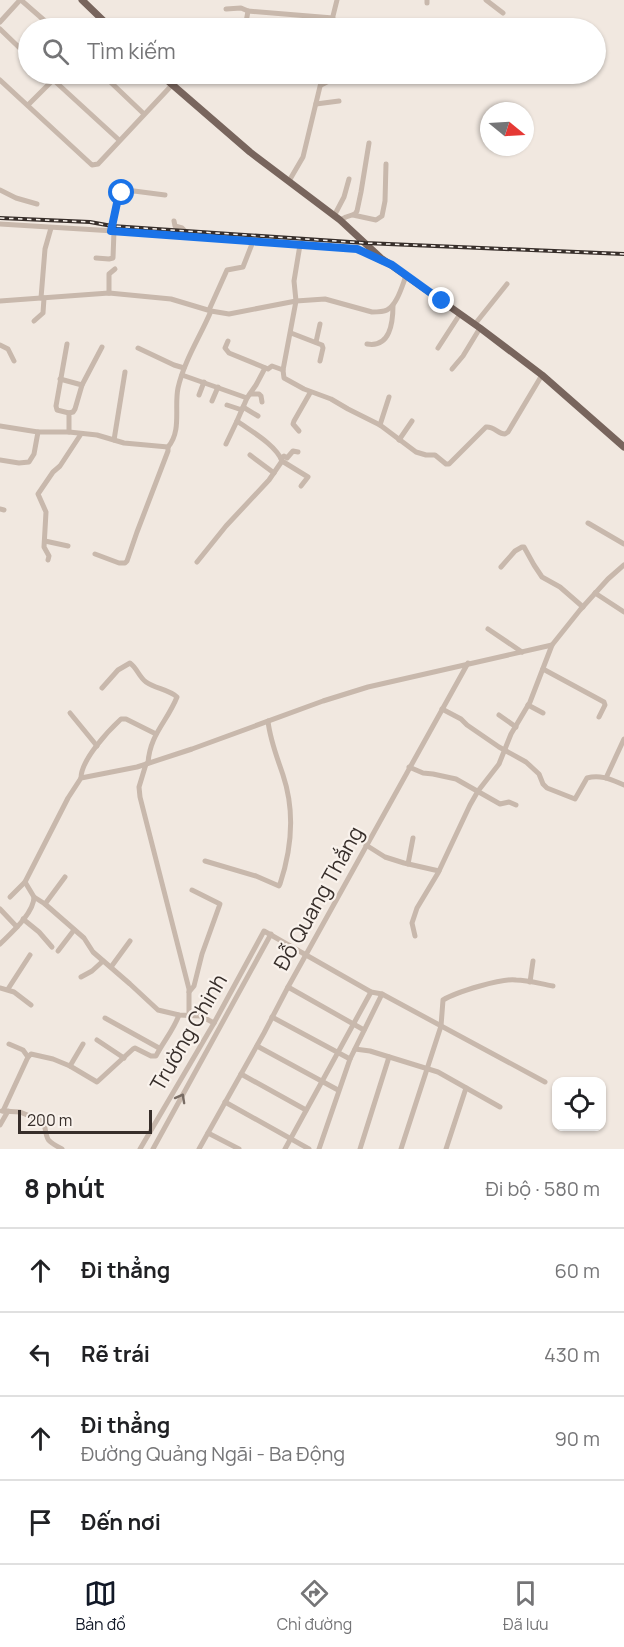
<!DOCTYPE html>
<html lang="vi">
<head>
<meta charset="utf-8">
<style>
  :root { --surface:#fff; --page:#f6f6f6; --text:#202124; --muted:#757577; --line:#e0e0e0; --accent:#111827 }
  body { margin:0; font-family:Manrope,sans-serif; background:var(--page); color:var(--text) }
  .controls { position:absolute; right:18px; bottom:18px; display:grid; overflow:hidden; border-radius:12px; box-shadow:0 2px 4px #0004 }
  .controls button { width:54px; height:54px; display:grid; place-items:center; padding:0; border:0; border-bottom:2px solid var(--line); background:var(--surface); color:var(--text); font:30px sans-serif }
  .compass { position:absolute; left:480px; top:102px; width:54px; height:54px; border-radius:50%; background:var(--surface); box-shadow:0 2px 4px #0004; rotate:108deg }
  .scale { position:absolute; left:18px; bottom:15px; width:134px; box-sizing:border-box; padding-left:6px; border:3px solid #372e2a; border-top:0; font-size:16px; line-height:21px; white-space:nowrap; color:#372e2a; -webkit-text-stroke:4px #f9f2ec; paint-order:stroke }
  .stop { position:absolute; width:18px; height:18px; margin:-14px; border:4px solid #1a73e8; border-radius:50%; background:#fff }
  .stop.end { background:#1a73e8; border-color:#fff; box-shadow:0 2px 6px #0008 }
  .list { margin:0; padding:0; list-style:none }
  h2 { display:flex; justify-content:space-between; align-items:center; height:78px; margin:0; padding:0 24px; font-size:26px }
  h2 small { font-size:20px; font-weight:400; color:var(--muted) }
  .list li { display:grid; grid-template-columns:39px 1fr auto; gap:18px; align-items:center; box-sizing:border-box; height:84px; padding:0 24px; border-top:2px solid var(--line) }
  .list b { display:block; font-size:22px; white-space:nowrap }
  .list p { margin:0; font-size:20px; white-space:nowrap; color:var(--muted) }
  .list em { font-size:20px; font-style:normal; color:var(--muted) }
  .icon { flex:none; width:33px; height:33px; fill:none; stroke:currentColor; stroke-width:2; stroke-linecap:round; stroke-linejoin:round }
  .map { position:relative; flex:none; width:624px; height:1149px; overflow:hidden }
  .search { position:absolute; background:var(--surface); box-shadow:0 2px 4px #0004; left:18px; right:18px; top:18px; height:66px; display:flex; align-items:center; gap:15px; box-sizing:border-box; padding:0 21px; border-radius:33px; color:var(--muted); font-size:22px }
  .sheet { height:414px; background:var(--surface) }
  nav { display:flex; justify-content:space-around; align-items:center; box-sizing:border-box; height:84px; border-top:2px solid var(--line); background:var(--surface); font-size:16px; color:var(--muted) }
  nav a { display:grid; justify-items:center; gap:3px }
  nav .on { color:var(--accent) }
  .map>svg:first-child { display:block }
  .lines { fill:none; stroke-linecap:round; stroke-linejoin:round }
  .minor { stroke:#c8b8ac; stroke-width:5 }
  .major { stroke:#78655d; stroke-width:7 }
  .rail-casing { stroke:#372e2a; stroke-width:4 }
  .rail { stroke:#f9f2ec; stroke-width:1.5; stroke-dasharray:4.5; stroke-linecap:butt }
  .oneway { stroke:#786c64 }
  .route { stroke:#1a73e8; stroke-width:8 }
  .labels { text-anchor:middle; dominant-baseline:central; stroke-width:4.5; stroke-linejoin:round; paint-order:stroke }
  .street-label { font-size:21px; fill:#372e2a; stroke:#f9f2ec }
</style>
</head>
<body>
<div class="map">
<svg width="624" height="1149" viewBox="0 0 624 1149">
  <rect width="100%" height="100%" fill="#f1e8e0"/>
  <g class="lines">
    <g class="minor">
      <polyline points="21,0 53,28"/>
      <polyline points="486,0 503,13"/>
      <polyline points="427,3 427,0"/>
      <polyline points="226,9 241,8 248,11 333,18"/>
      <polyline points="0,22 20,0"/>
      <polyline points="245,28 248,11"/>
      <polyline points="330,28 337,0"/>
      <polyline points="0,29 28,56"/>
      <polyline points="47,74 119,140"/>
      <polyline points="102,74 144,114"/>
      <polyline points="249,74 268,75"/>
      <polyline points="0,80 92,165 98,164 172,85"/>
      <polyline points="321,85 335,78 352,74"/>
      <polyline points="316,104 339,101"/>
      <polyline points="28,105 59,74"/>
      <polyline points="289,181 303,157 323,74"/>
      <polyline points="0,190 16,198 37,204"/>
      <polyline points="353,215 376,220 382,216 385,201 386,164"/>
      <polyline points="334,216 344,197 349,179"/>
      <polyline points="340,220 346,217 355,214 357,211 361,192 369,143"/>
      <polyline points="174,221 175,226 182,228 191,237"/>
      <polyline points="0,224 114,231 357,249 382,262"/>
      <polyline points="111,231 117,203 122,193 134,191 165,195"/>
      <path d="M300 245 294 281 296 301 283 370 284 378 304 389 331 399 348 409 380 425 416 452 426 455H435L446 464H449L486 427C494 426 498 434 505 434L508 432 542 375"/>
      <polyline points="96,258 109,259 113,258 114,231"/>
      <polyline points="109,293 109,274 115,269"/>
      <polyline points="41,298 45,249 51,228"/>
      <path d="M0 301 109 293 171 299 211 311 229 314 296 301 325 299 372 312C376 312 383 312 387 310 397 305 402 286 406 276"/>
      <polyline points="209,310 227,270 243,267 252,244 255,241"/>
      <polyline points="34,321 43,313 44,298"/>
      <polyline points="475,324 507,284"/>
      <polyline points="291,333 322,345 323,348 320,361"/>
      <polyline points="228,341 225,348 229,353 268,369 272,366 283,370"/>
      <polyline points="316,342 320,324"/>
      <polyline points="67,344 56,406 57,410 69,413"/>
      <path d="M367 344C390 348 393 323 393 305"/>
      <polyline points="0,345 8,349 14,361"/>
      <polyline points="138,348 174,365 184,368"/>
      <polyline points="438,348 460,314"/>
      <polyline points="452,369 463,356 480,328"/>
      <polyline points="182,375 247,398"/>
      <polyline points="60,379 82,385"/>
      <polyline points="250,394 259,394 261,396 262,402"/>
      <polyline points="199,395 204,382"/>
      <polyline points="212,401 218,387"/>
      <polyline points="227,405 242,410"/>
      <polyline points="243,407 258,416"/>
      <polyline points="380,425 389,397"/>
      <path d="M0 426 38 432H69L97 435 124 443 168 447C182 431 174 407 178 388 184 361 200 337 211 311"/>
      <polyline points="299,431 293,424 294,421 310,393"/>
      <polyline points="69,432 69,413 73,412 75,409 82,385 102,347"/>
      <polyline points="114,440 125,372"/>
      <polyline points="399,440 412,421"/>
      <polyline points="226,444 237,421"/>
      <polyline points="250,455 274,473"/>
      <polyline points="281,458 284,456 287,458 293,451 298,452"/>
      <polyline points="0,460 19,463 29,462 34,454 38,432"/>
      <polyline points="282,461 308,477 301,486"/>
      <polyline points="0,509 4,510"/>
      <polyline points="588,523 624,544"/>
      <polyline points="45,541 68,546"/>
      <polyline points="95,554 119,563 125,563 127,561 137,532 168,451 168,447"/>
      <polyline points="48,560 49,556 44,547 46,512 38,494 53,472 60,466 81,434"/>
      <path d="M197 562 226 526 269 480 282 461C276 445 251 431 237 421L247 398 256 385 265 368"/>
      <polyline points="501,567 515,551 522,547 524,547 534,565 542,577 560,587 583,607"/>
      <polyline points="595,593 624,612"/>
      <polyline points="488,629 522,652"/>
      <polyline points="543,669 604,702 605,705 599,717"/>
      <path d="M102 688 118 670 130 663C137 668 139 677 146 682 156 689 168 689 177 697 167 722 150 734 148 763"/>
      <polyline points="528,705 543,713"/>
      <path d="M442 709 461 719 467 725 499 747 526 762 539 774 543 784 547 788 575 799 587 778C601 774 612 780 624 785"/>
      <polyline points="70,713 97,746"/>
      <polyline points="499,715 516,727"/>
      <polyline points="146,764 139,787 140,797 189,989 189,1014"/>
      <polyline points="409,767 423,773 433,774 456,779 500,804 509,802 516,805"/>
      <path d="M81 778C81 760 108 731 121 719H126L156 734"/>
      <polyline points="606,778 624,739"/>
      <polyline points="366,845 385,857 404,863 439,871"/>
      <path d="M205 861 256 876 279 886 280 884C292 848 295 811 283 775 277 757 270 740 268 721"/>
      <polyline points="408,864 413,838"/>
      <polyline points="10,897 25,882"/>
      <polyline points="34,897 45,904 84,938 93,952 130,984 158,1010 179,1015 201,1016 214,1023"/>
      <polyline points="45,904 65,877"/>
      <polyline points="0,909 17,927"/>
      <polyline points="23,919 39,932 52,947"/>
      <polyline points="415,936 412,923 417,908 438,873 470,805 478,791 499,764 511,734 530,702 552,645 580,610 608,579 624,565"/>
      <path d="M0 944C11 933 34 913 34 897L25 882 68 798 81 778 137 767 192 749 323 701 368 687 552 645"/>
      <polyline points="58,951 74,930"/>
      <polyline points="111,967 130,941"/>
      <polyline points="81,977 92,971 103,961"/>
      <polyline points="530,982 533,961"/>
      <polyline points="288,987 364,1030"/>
      <polyline points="0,988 14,992 31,1005"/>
      <polyline points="8,989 30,955"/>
      <polyline points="189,992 194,986 202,954 220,904 192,890"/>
      <polyline points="272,1017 350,1059"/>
      <polyline points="105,1018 159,1048"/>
      <polyline points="97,1040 124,1058"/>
      <polyline points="9,1044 23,1050 28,1057"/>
      <polyline points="257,1046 338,1090"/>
      <polyline points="355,1049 370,1051 438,1072 500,1107"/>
      <polyline points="70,1066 83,1044"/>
      <polyline points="241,1074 306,1110"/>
      <polyline points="225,1102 309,1149"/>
      <path d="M2 1111 20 1112 44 1122C47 1140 45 1140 62 1149"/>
      <path d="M3 1111 28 1057 31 1054 53 1059 70 1066 97 1082 133 1049 135 1048 151 1056H156C163 1042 173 1031 179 1015"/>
      <polyline points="0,1125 8,1111"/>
      <polyline points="208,1133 239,1149"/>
      <polyline points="140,1149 214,1023 264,931 371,992 382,994 545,1082"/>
      <polyline points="153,1149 271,934"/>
      <polyline points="199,1149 264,1033 288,987 468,663"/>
      <polyline points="285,1149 371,992"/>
      <polyline points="319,1149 350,1059 382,994"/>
      <polyline points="360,1149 389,1057"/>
      <path d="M401 1149 441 1026 443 1000C456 992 502 978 516 980 528 980 541 984 553 986"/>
      <polyline points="446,1149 466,1088"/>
    </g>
    <g class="major">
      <polyline points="82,0 111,28"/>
      <polyline points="160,74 250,152 340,220 381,258 480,328 542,375 624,447"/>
    </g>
    <g class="rail-casing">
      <polyline id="rail" points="0,218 90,222 112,226 365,243 624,254"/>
    </g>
    <use href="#rail" class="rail"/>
  </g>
  <defs><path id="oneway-chevron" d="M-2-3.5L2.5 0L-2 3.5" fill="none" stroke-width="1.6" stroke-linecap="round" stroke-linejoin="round" transform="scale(1.5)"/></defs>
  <use class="oneway" href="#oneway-chevron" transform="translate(181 1098) rotate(-61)"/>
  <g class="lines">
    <polyline class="route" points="122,193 117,203 111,231 357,249 392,265 442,301"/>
  </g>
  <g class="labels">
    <g class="street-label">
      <text transform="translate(318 898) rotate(-61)">Đỗ Quang Thắng</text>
      <text transform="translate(188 1032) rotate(-60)">Trường Chinh</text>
    </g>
  </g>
</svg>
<div class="controls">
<button><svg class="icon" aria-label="locate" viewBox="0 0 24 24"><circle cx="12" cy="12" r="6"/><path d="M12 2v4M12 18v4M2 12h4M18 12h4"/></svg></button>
</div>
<svg class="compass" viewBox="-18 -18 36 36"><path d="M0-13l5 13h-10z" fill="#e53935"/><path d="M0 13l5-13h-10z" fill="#757577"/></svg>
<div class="scale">200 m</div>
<div class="stop" style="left:122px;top:193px"></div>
<div class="stop end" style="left:442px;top:301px"></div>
<div class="search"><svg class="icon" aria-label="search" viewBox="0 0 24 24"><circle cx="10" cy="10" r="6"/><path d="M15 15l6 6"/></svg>Tìm kiếm</div>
</div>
<section class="sheet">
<h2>8 phút<small>Đi bộ · 580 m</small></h2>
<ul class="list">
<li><svg class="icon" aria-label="ahead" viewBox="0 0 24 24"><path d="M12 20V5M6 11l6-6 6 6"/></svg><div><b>Đi thẳng</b></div><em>60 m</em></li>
<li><svg class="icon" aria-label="left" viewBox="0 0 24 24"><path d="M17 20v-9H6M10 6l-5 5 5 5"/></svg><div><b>Rẽ trái</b></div><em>430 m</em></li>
<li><svg class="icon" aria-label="ahead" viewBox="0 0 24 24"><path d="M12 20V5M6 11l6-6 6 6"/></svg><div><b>Đi thẳng</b><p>Đường Quảng Ngãi - Ba Động</p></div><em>90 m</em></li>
<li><svg class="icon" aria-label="arrive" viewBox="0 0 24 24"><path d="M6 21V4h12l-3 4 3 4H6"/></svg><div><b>Đến nơi</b></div></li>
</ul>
</section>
<nav>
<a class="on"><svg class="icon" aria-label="map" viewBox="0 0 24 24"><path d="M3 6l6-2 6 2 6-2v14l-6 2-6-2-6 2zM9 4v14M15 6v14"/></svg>Bản đồ</a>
<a><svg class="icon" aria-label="directions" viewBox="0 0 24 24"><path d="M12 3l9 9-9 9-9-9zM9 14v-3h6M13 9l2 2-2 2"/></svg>Chỉ đường</a>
<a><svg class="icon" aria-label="saved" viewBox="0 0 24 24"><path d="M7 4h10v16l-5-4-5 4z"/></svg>Đã lưu</a>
</nav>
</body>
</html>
